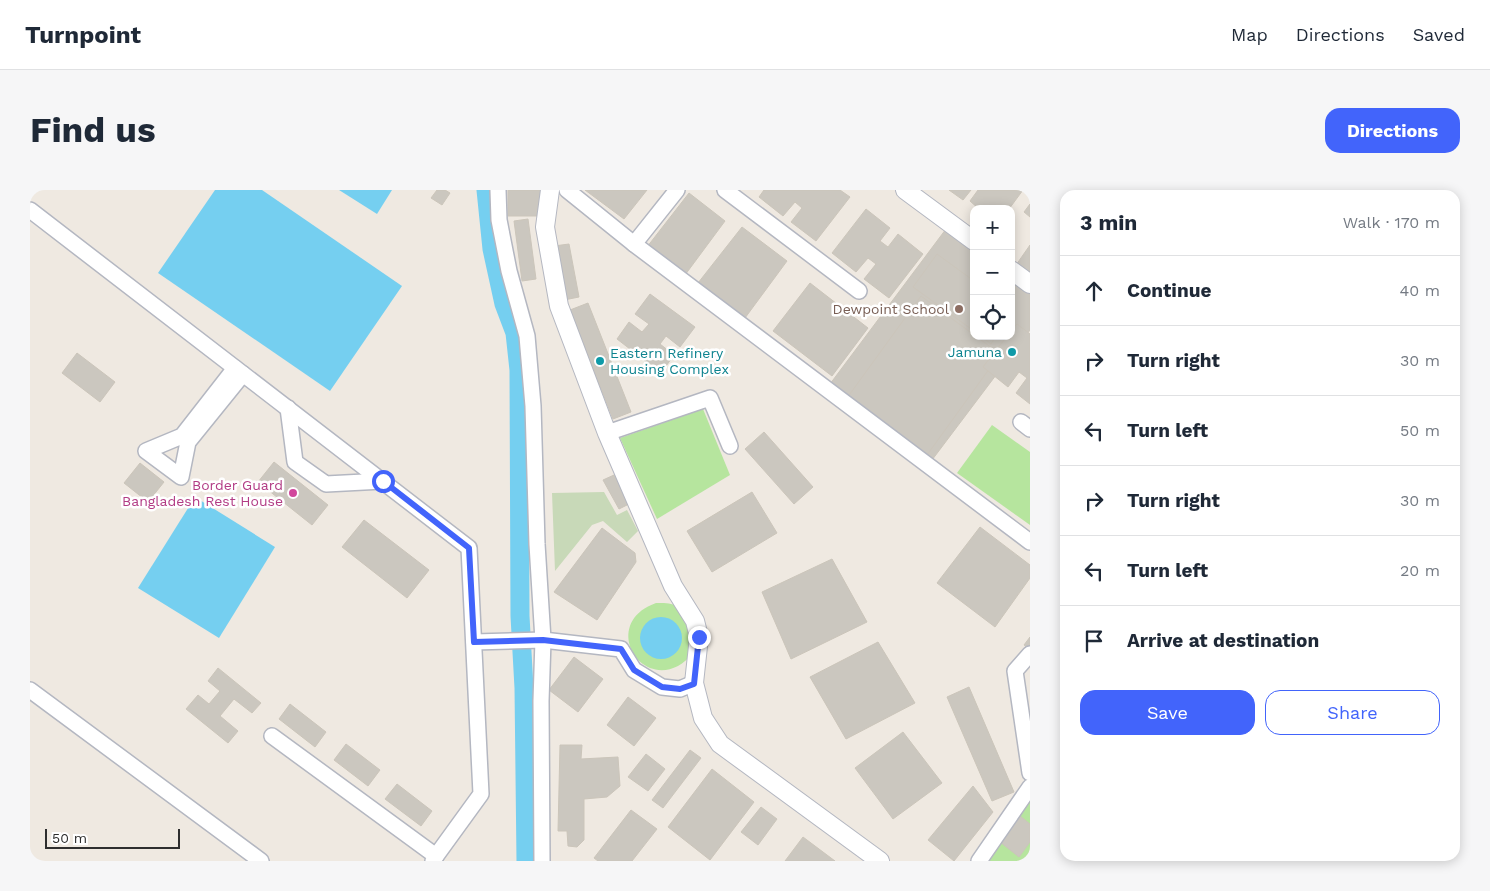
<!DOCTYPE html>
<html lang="en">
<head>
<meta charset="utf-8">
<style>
  :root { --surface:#fff; --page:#f6f6f7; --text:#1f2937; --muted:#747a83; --line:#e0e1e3; --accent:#4264fb }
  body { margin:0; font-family:"Work Sans",sans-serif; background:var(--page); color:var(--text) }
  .controls { position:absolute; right:15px; top:15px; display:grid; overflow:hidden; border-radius:10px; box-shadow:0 2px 12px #0003 }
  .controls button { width:45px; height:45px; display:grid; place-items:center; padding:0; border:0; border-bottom:1px solid var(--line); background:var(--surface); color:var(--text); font:25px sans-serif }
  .scale { position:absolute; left:15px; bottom:12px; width:135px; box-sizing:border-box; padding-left:5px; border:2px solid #2e2e2e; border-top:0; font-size:14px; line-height:18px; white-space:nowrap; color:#2e2e2e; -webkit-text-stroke:4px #fff; paint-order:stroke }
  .stop { position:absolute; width:15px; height:15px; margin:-11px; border:4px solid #4264fb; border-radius:50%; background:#fff }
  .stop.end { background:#4264fb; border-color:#fff; box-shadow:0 1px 5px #0008 }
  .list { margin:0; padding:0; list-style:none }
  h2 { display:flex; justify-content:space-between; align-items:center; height:65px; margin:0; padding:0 20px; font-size:21px }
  h2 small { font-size:16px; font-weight:400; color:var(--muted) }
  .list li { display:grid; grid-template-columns:32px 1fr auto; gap:15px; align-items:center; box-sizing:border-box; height:70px; padding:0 20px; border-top:1px solid var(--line) }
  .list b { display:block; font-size:19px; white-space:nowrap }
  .list em { font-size:16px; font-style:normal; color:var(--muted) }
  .actions { display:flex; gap:10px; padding:15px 20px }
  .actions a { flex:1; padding:11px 0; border:1px solid var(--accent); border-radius:15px; text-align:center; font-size:18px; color:var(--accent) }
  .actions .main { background:var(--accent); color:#fff }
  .icon { flex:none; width:28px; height:28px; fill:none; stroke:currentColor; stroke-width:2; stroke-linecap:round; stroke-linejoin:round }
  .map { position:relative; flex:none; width:1000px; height:671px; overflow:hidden; border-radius:15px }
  header { display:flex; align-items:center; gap:30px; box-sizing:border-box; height:70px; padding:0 25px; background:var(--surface); border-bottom:1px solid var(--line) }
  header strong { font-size:24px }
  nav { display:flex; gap:28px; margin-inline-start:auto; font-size:18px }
  .intro { display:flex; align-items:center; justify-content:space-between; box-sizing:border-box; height:120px; padding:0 30px }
  h1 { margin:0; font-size:35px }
  .button { padding:12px 22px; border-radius:15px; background:var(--accent); color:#fff; font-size:18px; font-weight:700 }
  main { display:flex; gap:30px; padding:0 30px }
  aside { flex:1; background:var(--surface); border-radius:15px; box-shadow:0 2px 12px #0003 }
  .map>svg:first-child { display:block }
  .green { fill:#b6e59e }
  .cemetery { fill:#c8d9b8 }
  .water { fill:#75cff0 }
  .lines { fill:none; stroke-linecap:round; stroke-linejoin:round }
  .canal { stroke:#75cff0; stroke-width:19 }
  .building { fill:#cbc7bf; stroke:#cbc5ba }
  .minor-casing { stroke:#b4b7c1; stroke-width:18 }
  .tertiary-casing { stroke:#b4b7c1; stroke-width:20 }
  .minor { stroke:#fff; stroke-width:15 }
  .tertiary { stroke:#fff; stroke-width:18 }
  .route { stroke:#4264fb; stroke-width:6 }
  .education-dot { fill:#8d6e63; stroke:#fff; stroke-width:2 }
  .culture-dot { fill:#0f9aa8; stroke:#fff; stroke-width:2 }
  .hotel-dot { fill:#d1479c; stroke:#fff; stroke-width:2 }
  .labels { text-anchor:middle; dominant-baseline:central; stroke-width:5; stroke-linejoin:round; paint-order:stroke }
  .education-label { font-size:14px; fill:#785e54; stroke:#fff; text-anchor:end }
  .culture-label { font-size:14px; fill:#0d838f; stroke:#fff; text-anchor:end }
  .hotel-label { font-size:14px; fill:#b23c85; stroke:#fff; text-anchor:end }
</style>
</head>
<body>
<header>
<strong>Turnpoint</strong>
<nav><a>Map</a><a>Directions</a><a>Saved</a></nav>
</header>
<div class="intro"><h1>Find us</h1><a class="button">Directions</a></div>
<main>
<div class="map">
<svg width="1000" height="671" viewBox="0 0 1000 671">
  <rect width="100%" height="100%" fill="#efe9e1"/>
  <g class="green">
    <polygon points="673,219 700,285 627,329 590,248"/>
    <polygon points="962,235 1000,262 1000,335 927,283"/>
    <path d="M626 413C647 412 649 417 663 431 662 441 663 453 661 462 660 468 653 473 648 476 607 497 572 432 626 413Z"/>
    <polygon points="1000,601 1000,671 952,671"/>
  </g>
  <polygon class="cemetery" points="574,302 587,325 597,320 608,341 597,352 573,331 562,335 525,381 522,303"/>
  <g class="water">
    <polygon points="185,0 232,0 372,96 300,201 128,83"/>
    <polygon points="309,0 362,0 347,24"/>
    <polygon points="165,307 245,357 189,448 108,398"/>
    <circle cx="631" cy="448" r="21"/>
  </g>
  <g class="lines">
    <polyline class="canal" points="456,0 462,59 474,114 485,143 489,180 490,426 494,498 496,671"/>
  </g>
  <g class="building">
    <polygon points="407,0 415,0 420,3 412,15 401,8"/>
    <polygon points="478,0 512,0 509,26 478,26"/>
    <polygon points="555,0 617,0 594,29"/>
    <polygon points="734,0 810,0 820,7 786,51 761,32 772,18 765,12 753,26 729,7"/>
    <polygon points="919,0 941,0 933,10"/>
    <polygon points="948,0 993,0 979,19 949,19 940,11"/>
    <polygon points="659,3 695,31 655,85 617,57"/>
    <polygon points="1000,14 1000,27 994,22"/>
    <polygon points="836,19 860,38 850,51 858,57 868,44 893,64 859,108 834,89 846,74 838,68 826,82 802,63"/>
    <polygon points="498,29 506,89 492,91 484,31"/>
    <polygon points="712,37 757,71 715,128 668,93"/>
    <polygon points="916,39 944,60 944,146 981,146 981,88 1000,102 1000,140 902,270 800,194"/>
    <polygon points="539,54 549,107 534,110 524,56"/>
    <polygon points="1000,55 1000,90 984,78"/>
    <polygon points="907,64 944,91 944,141 883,97"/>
    <polygon points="780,93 838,138 802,186 743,141"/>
    <polygon points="620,104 665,137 650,157 636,146 630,154 644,165 631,183 587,149 599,132 612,142 619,134 605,124"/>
    <polygon points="891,106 970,164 897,265 817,208"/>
    <polygon points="558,113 601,222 583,229 540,120"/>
    <polygon points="987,134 1000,144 1000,214 986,203 997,188 989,182 978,197 953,177 977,146 981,146 981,140"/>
    <polygon points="951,146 966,146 961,154"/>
    <polygon points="47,163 85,192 70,212 32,183"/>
    <polygon points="734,242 783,297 764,314 715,259"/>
    <polygon points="244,272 298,315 282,335 228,292"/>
    <polygon points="110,273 134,292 118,312 94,293"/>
    <polygon points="584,285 599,314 589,319 573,290"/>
    <polygon points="722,302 747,343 682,382 657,341"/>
    <polygon points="334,330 399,380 377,408 312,357"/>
    <polygon points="950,337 1000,375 1000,388 965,437 907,393"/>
    <polygon points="572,338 605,363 606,372 567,430 524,402"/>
    <polygon points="802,369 837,432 761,469 732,402"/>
    <polygon points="1000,447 1000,459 994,455"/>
    <polygon points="848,452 885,513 816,549 780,487"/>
    <polygon points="544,467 573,489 548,522 519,500"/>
    <polygon points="188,478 231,513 222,523 204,509 190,526 208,541 198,553 156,519 168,505 179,514 190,501 178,491"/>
    <polygon points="939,497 984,602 962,611 917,507"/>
    <polygon points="598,507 626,528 604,556 577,535"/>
    <polygon points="260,514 296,542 285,557 249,529"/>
    <polygon points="873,542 912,593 863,629 825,578"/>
    <polygon points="316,554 350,580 338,596 304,570"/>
    <polygon points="530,555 552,555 551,569 588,567 590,596 577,607 554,609 554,650 547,657 538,656 537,641 528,641"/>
    <polygon points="660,560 671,568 633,618 622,610"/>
    <polygon points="616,564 635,579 618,601 598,587"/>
    <polygon points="682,579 724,612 680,670 638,637"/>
    <polygon points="367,594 402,621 391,636 355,609"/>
    <polygon points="943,596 963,622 924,671 898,650"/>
    <polygon points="731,617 747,629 728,655 711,642"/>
    <polygon points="601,620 627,639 602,671 568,671 564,668"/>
    <polygon points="990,626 1000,634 1000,652 989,667 970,652"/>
    <polygon points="773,647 805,671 755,671"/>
  </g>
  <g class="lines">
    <g class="minor-casing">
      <g id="minor">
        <polyline points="468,0 469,30 479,81 497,146 503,216 507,354 513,450 511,511 512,671"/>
        <polyline points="537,0 604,54 647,0"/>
        <polyline points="695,0 829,101"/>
        <polyline points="0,20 439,358 451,604 406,666"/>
        <polyline points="604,54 1000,352"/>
        <polyline points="205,178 152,246 116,261 151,287 158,252 213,184"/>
        <polyline points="258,218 265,272 296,294 353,291"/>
        <polyline points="991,232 1000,239"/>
        <polyline points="577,243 680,208 700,256"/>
        <polyline points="444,452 513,450 591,459 604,480 632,497 650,499 664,493"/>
        <polyline points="1000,464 985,481 1000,583"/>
        <polyline points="0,500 231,671"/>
        <polyline points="242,546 406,666 403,671"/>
        <polyline points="949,671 1000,597"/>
      </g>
    </g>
    <g class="tertiary-casing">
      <g id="tertiary">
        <polyline points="520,0 515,37 529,116 577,243 643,396 665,431 669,447 664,493 673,528 690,554 850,671"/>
        <polyline points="875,0 944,51"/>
        <polyline points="981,80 1000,94"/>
      </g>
    </g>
    <use href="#minor" class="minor"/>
    <use href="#tertiary" class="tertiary"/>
  </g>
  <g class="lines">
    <polyline class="route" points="353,291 439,358 444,452 513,450 591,459 604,480 632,497 650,499 664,494 669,447"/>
  </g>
  <circle class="education-dot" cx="929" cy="119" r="5"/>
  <g class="culture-dot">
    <circle cx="982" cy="162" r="5"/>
    <circle cx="570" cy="171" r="5"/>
  </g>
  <circle class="hotel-dot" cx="263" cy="303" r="5"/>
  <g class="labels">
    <g class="education-label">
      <text x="919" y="119">Dewpoint School</text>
    </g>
    <g class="culture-label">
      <text x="972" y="162">Jamuna</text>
      <text x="580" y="163" text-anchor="start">Eastern Refinery<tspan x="580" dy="16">Housing Complex</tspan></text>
    </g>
    <g class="hotel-label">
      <text x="253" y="295">Border Guard<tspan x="253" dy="16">Bangladesh Rest House</tspan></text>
    </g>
  </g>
</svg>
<div class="controls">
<button>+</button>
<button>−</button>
<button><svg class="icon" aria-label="locate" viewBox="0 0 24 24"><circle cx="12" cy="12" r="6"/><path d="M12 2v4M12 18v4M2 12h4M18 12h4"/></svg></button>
</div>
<div class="scale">50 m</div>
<div class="stop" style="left:353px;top:291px"></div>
<div class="stop end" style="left:669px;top:447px"></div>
</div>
<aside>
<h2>3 min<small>Walk · 170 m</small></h2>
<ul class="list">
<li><svg class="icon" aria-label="ahead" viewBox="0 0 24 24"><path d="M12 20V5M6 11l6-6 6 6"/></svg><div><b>Continue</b></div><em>40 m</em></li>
<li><svg class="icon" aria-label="right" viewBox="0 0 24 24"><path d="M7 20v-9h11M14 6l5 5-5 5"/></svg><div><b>Turn right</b></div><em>30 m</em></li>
<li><svg class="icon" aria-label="left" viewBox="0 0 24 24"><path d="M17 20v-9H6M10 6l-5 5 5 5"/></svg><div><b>Turn left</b></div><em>50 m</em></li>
<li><svg class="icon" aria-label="right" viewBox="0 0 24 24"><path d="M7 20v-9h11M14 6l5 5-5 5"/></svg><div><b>Turn right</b></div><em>30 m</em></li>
<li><svg class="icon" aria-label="left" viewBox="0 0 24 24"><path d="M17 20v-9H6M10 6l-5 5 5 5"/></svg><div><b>Turn left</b></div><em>20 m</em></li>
<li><svg class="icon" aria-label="arrive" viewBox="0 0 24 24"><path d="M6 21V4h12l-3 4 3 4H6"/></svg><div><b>Arrive at destination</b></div></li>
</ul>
<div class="actions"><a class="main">Save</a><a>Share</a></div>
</aside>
</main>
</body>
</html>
